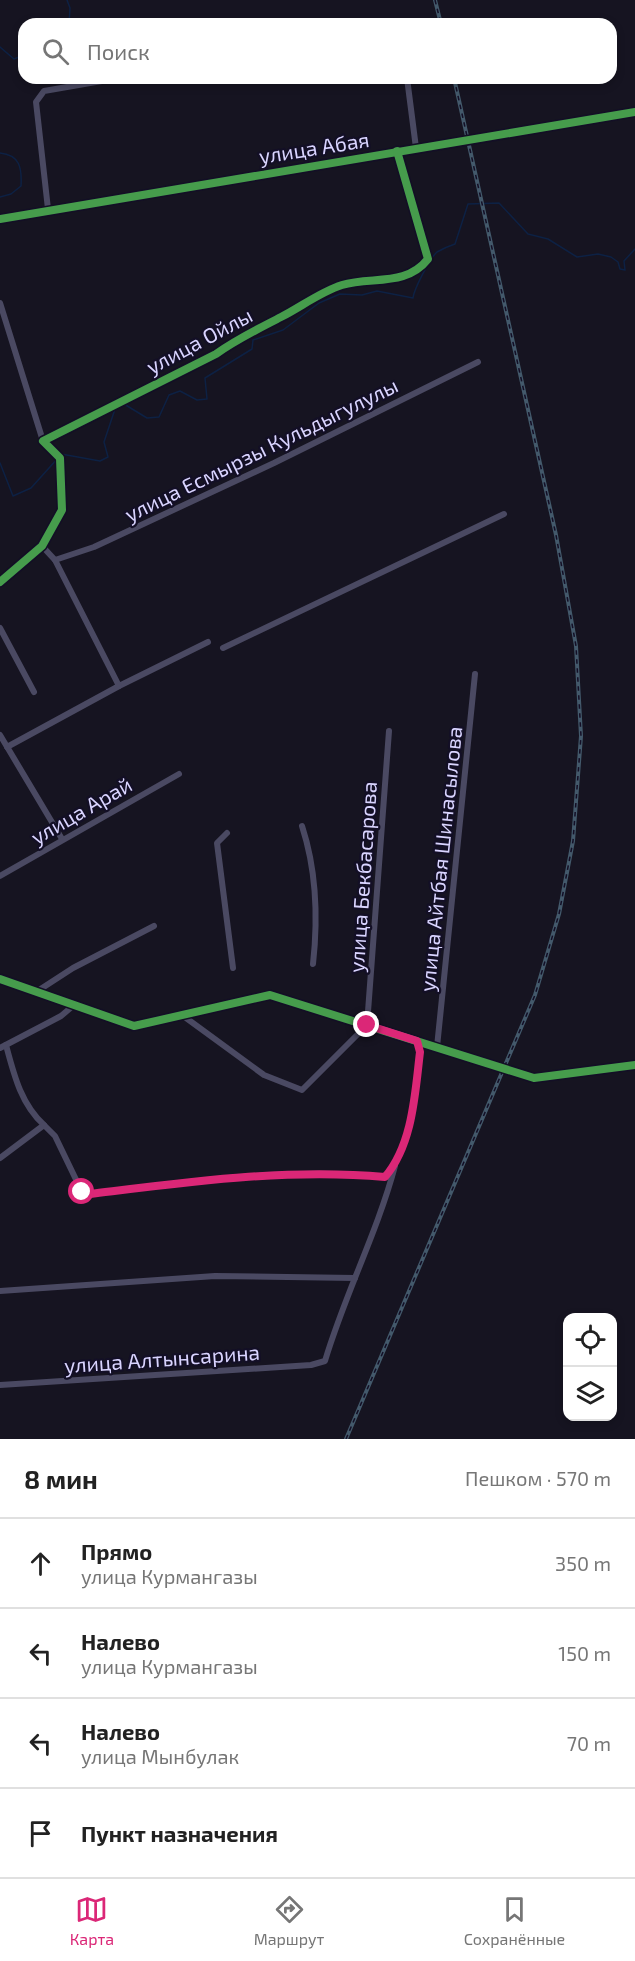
<!DOCTYPE html>
<html lang="ru">
<head>
<meta charset="utf-8">
<style>
  :root { --surface:#fff; --page:#f6f6f6; --text:#222; --muted:#767676; --line:#e0e0e0; --accent:#db2777 }
  body { margin:0; font-family:"Exo 2",sans-serif; background:var(--page); color:var(--text) }
  .controls { position:absolute; right:18px; bottom:18px; display:grid; overflow:hidden; border-radius:12px; box-shadow:0 3px 9px #0003 }
  .controls button { width:54px; height:54px; display:grid; place-items:center; padding:0; border:0; border-bottom:2px solid var(--line); background:var(--surface); color:var(--text); font:30px sans-serif }
  .stop { position:absolute; width:18px; height:18px; margin:-14px; border:4px solid #db2777; border-radius:50%; background:#fff }
  .stop.end { background:#db2777; border-color:#fff; box-shadow:0 2px 6px #0008 }
  .list { margin:0; padding:0; list-style:none }
  h2 { display:flex; justify-content:space-between; align-items:center; height:78px; margin:0; padding:0 24px; font-size:26px }
  h2 small { font-size:20px; font-weight:400; color:var(--muted) }
  .list li { display:grid; grid-template-columns:39px 1fr auto; gap:18px; align-items:center; box-sizing:border-box; height:90px; padding:0 24px; border-top:2px solid var(--line) }
  .list b { display:block; font-size:22px; white-space:nowrap }
  .list p { margin:0; font-size:20px; white-space:nowrap; color:var(--muted) }
  .list em { font-size:20px; font-style:normal; color:var(--muted) }
  .icon { flex:none; width:33px; height:33px; fill:none; stroke:currentColor; stroke-width:2; stroke-linecap:round; stroke-linejoin:round }
  .map { position:relative; flex:none; width:635px; height:1439px; overflow:hidden }
  .search { position:absolute; background:var(--surface); box-shadow:0 3px 9px #0003; left:18px; right:18px; top:18px; height:66px; display:flex; align-items:center; gap:15px; box-sizing:border-box; padding:0 21px; border-radius:18px; color:var(--muted); font-size:22px }
  .sheet { height:438px; background:var(--surface) }
  nav { display:flex; justify-content:space-around; align-items:center; box-sizing:border-box; height:84px; border-top:2px solid var(--line); background:var(--surface); font-size:16px; color:var(--muted) }
  nav a { display:grid; justify-items:center; gap:3px }
  nav .on { color:var(--accent) }
  .map>svg:first-child { display:block }
  .lines { fill:none; stroke-linecap:round; stroke-linejoin:round }
  .stream { stroke:#0d2144; stroke-width:1.5 }
  .street { stroke:#4a4962; stroke-width:6 }
  .rail-casing { stroke:#43596b; stroke-width:4 }
  .rail { stroke:#130f26; stroke-width:1.5; stroke-dasharray:4.5; stroke-linecap:butt }
  .cycleway-casing { stroke:#130f26; stroke-width:11 }
  .cycleway { stroke:#469c4c; stroke-width:8 }
  .route { stroke:#db2777; stroke-width:8 }
  .labels { text-anchor:middle; dominant-baseline:central; stroke-width:4.5; stroke-linejoin:round; paint-order:stroke }
  .street-label { font-size:21px; fill:#d9d4ff; stroke:#130f26 }
</style>
</head>
<body>
<div class="map">
<svg width="635" height="1439" viewBox="0 0 635 1439">
  <rect width="100%" height="100%" fill="#161421"/>
  <g class="lines">
    <g class="stream">
      <polyline points="67,0 70,8 69,24"/>
      <polyline points="0,47 14,59 24,55"/>
      <path d="M0 153C20 155 22 168 21 186L11 194 0 197"/>
      <path d="M61 454 100 461 108 457 104 442 115 409 124 404 147 418 159 417 169 395 180 391 197 400 207 399 205 378 252 349 253 340 283 330 319 303 340 294 362 295 377 291 413 298C414 289 430 258 437 252 442 249 449 246 455 244L468 204 499 203 528 234 548 239 577 257 598 254 611 257 618 262 620 269 625 270 624 261 635 249"/>
      <polyline points="0,463 13,496 31,488 58,458"/>
    </g>
    <g class="street">
      <polyline points="407,78 416,148"/>
      <polyline points="48,209 36,102 44,91 119,78"/>
      <polyline points="0,219 635,112"/>
      <polyline points="0,303 43,441"/>
      <polyline points="42,546 55,560 94,547 274,463 478,362"/>
      <polyline points="55,560 119,686 208,642"/>
      <path d="M0 582 42 546 62 510 60 458 43 441 216 354C237 339 258 329 281 317 301 307 320 292 342 285 372 276 406 287 428 259L397 151"/>
      <polyline points="0,628 34,692"/>
      <polyline points="223,648 504,514"/>
      <polyline points="0,735 62,839"/>
      <polyline points="7,747 119,686"/>
      <path d="M302 826C316 869 318 919 313 964"/>
      <polyline points="227,833 217,843 233,968"/>
      <polyline points="0,876 179,774"/>
      <polyline points="0,979 134,1026 270,995 534,1078 635,1065"/>
      <polyline points="36,992 73,968 154,926"/>
      <polyline points="182,1015 264,1075 302,1090 367,1025 389,731"/>
      <path d="M6 1045C14 1075 21 1104 44 1125"/>
      <polyline points="437,1047 475,674"/>
      <polyline points="0,1048 61,1016 74,1005"/>
      <path d="M0 1158 44 1125 55 1136 82 1192 90 1194C188 1182 287 1167 385 1177 413 1144 415 1093 420 1052L417 1041"/>
      <polyline points="0,1291 215,1276 355,1278"/>
      <path d="M0 1385 311 1365 325 1361C345 1294 377 1233 395 1166"/>
    </g>
    <g class="rail-casing">
      <g id="rail">
        <polyline points="435,0 441,24"/>
        <polyline points="346,1439 535,995 559,914 573,841 581,736 576,646 556,535 454,78"/>
      </g>
    </g>
    <use href="#rail" class="rail"/>
    <g class="cycleway-casing">
      <g id="cycleway">
        <polyline points="0,219 635,112"/>
        <path d="M0 582 42 546 62 510 60 458 43 441 216 354C237 339 258 329 281 317 301 307 320 292 342 285 372 276 406 287 428 259L397 151"/>
        <polyline points="0,979 134,1026 270,995 534,1078 635,1065"/>
      </g>
    </g>
    <use href="#cycleway" class="cycleway"/>
  </g>
  <g class="lines">
    <path class="route" d="M82 1192 90 1194C188 1182 287 1168 385 1177 413 1144 415 1093 420 1052L417 1041 367 1025"/>
  </g>
  <g class="labels">
    <g class="street-label">
      <text transform="translate(314 147) rotate(-9)">улица Абая</text>
      <text transform="translate(199 340) rotate(-28)">улица Ойлы</text>
      <text transform="translate(261 449) rotate(-26)">улица Есмырзы Кульдыгулулы</text>
      <text transform="translate(81 810) rotate(-30)">улица Арай</text>
      <text transform="translate(440 859) rotate(-84)">улица Айтбая Шинасылова</text>
      <text transform="translate(362 877) rotate(-86)">улица Бекбасарова</text>
      <text transform="translate(162 1358) rotate(-4)">улица Алтынсарина</text>
    </g>
  </g>
</svg>
<div class="controls">
<button><svg class="icon" aria-label="locate" viewBox="0 0 24 24"><circle cx="12" cy="12" r="6"/><path d="M12 2v4M12 18v4M2 12h4M18 12h4"/></svg></button>
<button><svg class="icon" aria-label="layers" viewBox="0 0 24 24"><path d="M12 4l9 5-9 5-9-5zM3 14l9 5 9-5"/></svg></button>
</div>
<div class="stop" style="left:82px;top:1192px"></div>
<div class="stop end" style="left:367px;top:1025px"></div>
<div class="search"><svg class="icon" aria-label="search" viewBox="0 0 24 24"><circle cx="10" cy="10" r="6"/><path d="M15 15l6 6"/></svg>Поиск</div>
</div>
<section class="sheet">
<h2>8 мин<small>Пешком · 570 m</small></h2>
<ul class="list">
<li><svg class="icon" aria-label="ahead" viewBox="0 0 24 24"><path d="M12 20V5M6 11l6-6 6 6"/></svg><div><b>Прямо</b><p>улица Курмангазы</p></div><em>350 m</em></li>
<li><svg class="icon" aria-label="left" viewBox="0 0 24 24"><path d="M17 20v-9H6M10 6l-5 5 5 5"/></svg><div><b>Налево</b><p>улица Курмангазы</p></div><em>150 m</em></li>
<li><svg class="icon" aria-label="left" viewBox="0 0 24 24"><path d="M17 20v-9H6M10 6l-5 5 5 5"/></svg><div><b>Налево</b><p>улица Мынбулак</p></div><em>70 m</em></li>
<li><svg class="icon" aria-label="arrive" viewBox="0 0 24 24"><path d="M6 21V4h12l-3 4 3 4H6"/></svg><div><b>Пункт назначения</b></div></li>
</ul>
</section>
<nav>
<a class="on"><svg class="icon" aria-label="map" viewBox="0 0 24 24"><path d="M3 6l6-2 6 2 6-2v14l-6 2-6-2-6 2zM9 4v14M15 6v14"/></svg>Карта</a>
<a><svg class="icon" aria-label="directions" viewBox="0 0 24 24"><path d="M12 3l9 9-9 9-9-9zM9 14v-3h6M13 9l2 2-2 2"/></svg>Маршрут</a>
<a><svg class="icon" aria-label="saved" viewBox="0 0 24 24"><path d="M7 4h10v16l-5-4-5 4z"/></svg>Сохранённые</a>
</nav>
</body>
</html>
